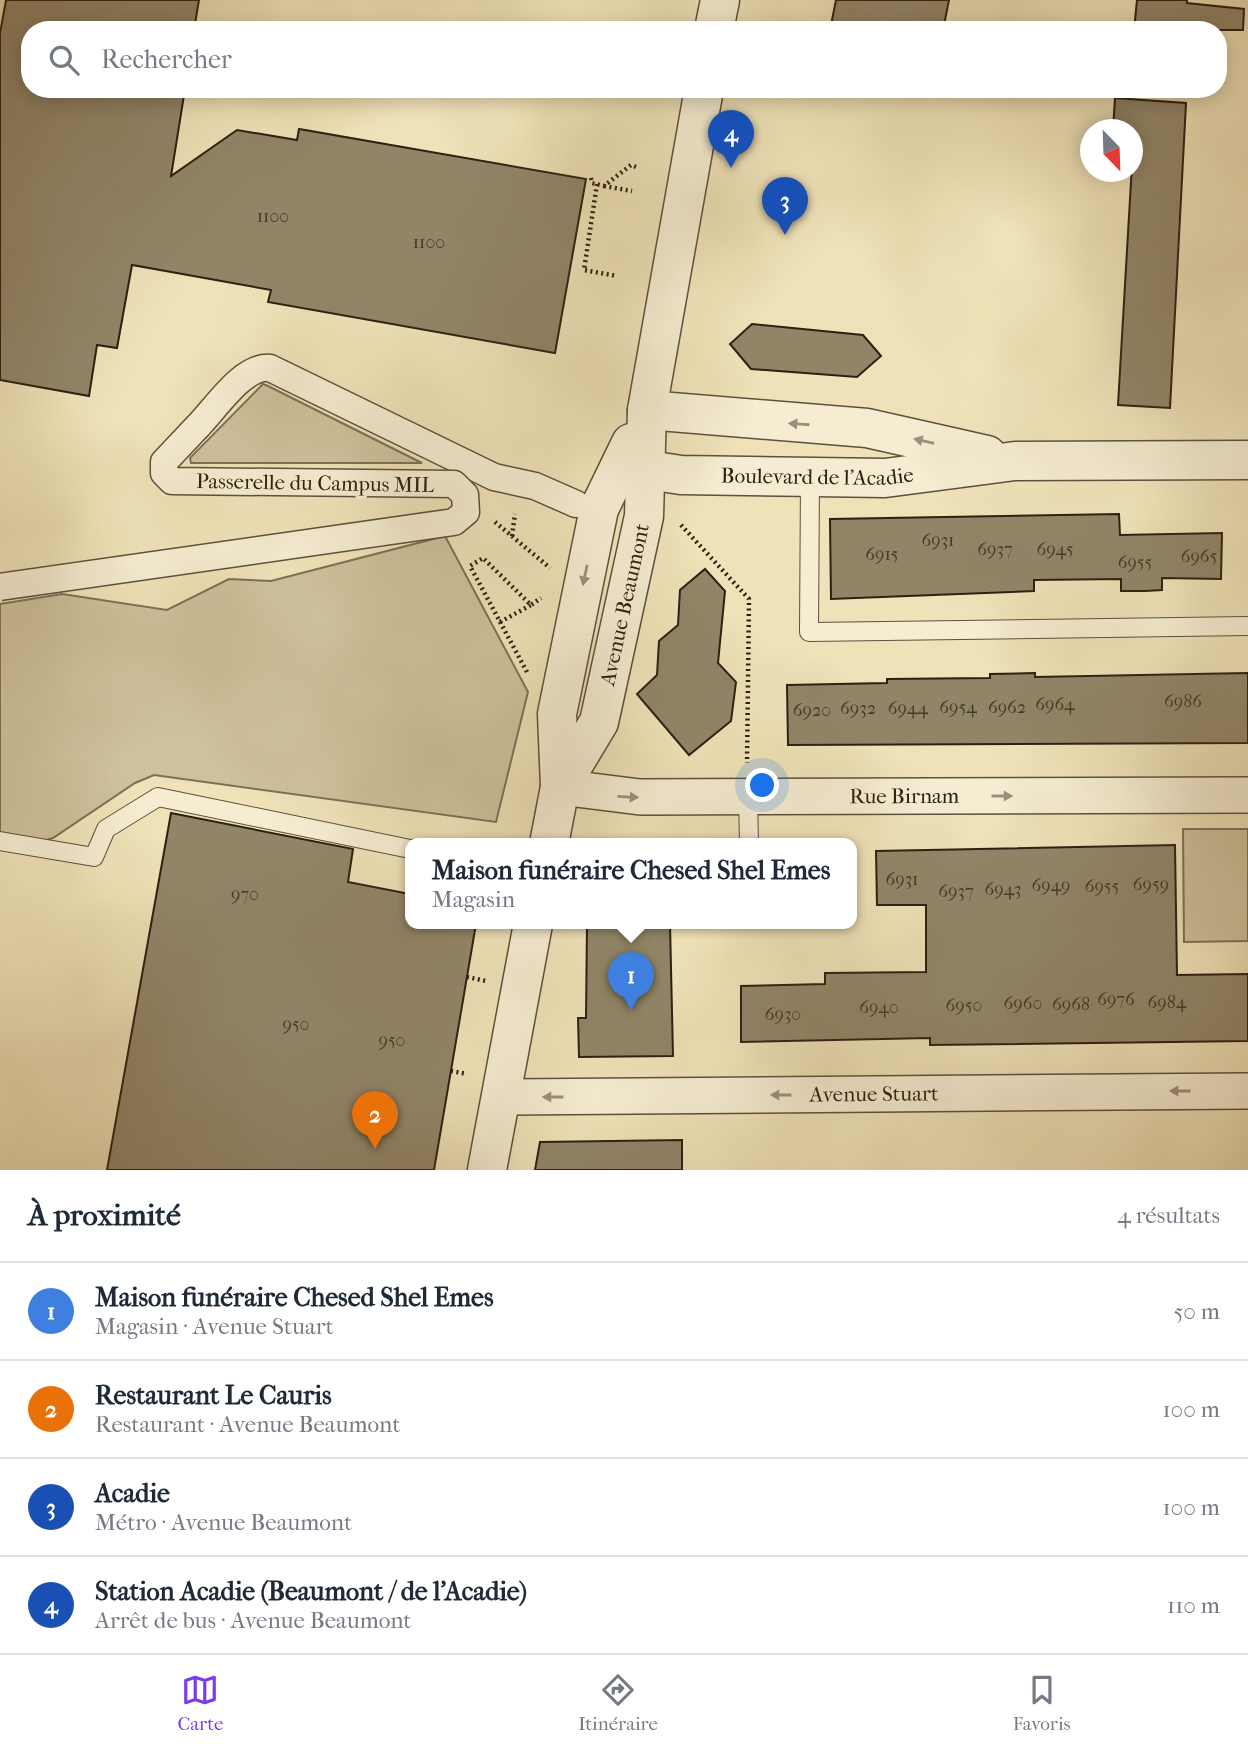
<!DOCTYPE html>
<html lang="fr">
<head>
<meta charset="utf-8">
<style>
  :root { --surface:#fff; --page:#f6f6f7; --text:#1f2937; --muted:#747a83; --line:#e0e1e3; --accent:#7c3aed }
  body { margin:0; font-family:"IM FELL French Canon",serif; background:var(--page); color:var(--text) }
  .compass { position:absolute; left:1080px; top:119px; width:63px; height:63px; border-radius:50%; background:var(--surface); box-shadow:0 4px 18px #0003; rotate:157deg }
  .you { position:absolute; left:763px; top:786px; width:24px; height:24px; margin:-18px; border:5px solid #fff; border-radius:50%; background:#1a73e8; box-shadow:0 0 0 10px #1a73e833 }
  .badge { display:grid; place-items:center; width:46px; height:46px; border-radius:50%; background:var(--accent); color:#fff; font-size:23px; font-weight:700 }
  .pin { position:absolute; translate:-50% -58px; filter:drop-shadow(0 2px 4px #0008) }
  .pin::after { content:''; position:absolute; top:37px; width:24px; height:21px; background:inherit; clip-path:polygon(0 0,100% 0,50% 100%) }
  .popup { position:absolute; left:405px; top:838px; width:452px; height:91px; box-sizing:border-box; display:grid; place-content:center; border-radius:14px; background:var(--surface); filter:drop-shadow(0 2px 5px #0005); font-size:23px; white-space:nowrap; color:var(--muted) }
  .popup b { font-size:26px; color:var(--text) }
  .popup::after { content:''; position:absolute; left:50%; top:100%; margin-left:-14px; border:14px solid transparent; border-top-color:var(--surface) }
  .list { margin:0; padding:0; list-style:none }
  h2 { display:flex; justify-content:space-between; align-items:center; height:91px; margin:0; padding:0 28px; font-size:30px }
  h2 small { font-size:23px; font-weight:400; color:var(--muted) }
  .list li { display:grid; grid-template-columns:46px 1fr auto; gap:21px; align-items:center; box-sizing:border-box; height:98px; padding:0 28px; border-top:2px solid var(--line) }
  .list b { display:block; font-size:26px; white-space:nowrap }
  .list p { margin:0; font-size:23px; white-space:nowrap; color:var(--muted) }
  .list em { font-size:23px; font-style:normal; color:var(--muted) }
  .icon { flex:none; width:38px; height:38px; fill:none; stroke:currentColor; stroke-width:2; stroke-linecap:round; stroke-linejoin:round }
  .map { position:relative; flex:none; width:1248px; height:1170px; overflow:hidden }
  .search { position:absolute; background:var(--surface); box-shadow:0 4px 18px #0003; left:21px; right:21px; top:21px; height:77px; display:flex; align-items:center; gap:18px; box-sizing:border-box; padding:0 24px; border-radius:28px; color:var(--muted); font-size:26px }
  .sheet { height:483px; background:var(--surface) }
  nav { display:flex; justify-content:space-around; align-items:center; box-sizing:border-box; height:98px; border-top:2px solid var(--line); background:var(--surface); font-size:19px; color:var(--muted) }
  nav a { display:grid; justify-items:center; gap:4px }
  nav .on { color:var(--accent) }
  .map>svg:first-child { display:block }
  .green { fill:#cec19c; stroke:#7d7057; stroke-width:2 }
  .building { fill:#918568; stroke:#2c2012; stroke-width:2 }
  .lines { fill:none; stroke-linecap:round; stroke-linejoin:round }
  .service-casing { stroke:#5d503c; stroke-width:20 }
  .pedestrian-casing { stroke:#5d503c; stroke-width:29 }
  .minor-casing { stroke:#5d503c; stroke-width:38 }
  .tertiary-casing { stroke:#5d503c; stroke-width:41 }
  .path { stroke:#2c2012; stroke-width:4.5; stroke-dasharray:2 3.5; stroke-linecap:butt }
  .service { stroke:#f5ecd1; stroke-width:18 }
  .pedestrian { stroke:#f5ecd1; stroke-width:26 }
  .minor { stroke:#f5ecd1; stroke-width:35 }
  .tertiary { stroke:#f5ecd1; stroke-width:38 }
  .pedestrian-bridge-casing { stroke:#5d503c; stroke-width:29; stroke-linecap:butt }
  .pedestrian-bridge { stroke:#f5ecd1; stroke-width:26 }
  .oneway { fill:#9b907b }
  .labels { text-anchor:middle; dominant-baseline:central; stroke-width:7; stroke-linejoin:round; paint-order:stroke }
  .number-label { font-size:18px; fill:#453928 }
  .street-label { font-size:21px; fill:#2c2012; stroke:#f5ecd1 }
</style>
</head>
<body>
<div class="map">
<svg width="1248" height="1170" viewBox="0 0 1248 1170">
  <rect width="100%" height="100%" fill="#efe2b8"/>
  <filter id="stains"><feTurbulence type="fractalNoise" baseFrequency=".00286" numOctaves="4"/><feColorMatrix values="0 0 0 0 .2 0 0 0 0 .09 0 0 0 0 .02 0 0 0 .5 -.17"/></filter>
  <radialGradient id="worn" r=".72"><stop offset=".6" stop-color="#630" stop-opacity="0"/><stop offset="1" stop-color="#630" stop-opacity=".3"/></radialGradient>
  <g class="green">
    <polygon points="263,384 268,386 422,463 191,463 190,458"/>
    <polygon points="445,536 528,692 496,822 154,775 135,783 53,838 40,842 0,837 0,604 62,594 167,610 229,579 271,581"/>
    <polygon points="1183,829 1248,829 1248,941 1184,942"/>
  </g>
  <g class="building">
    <polygon points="6,0 199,0 194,30 30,30 30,89 185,89 171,176 237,130 297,140 299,129 586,179 555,353 268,302 271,290 132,265 117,348 97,345 89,396 0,380 0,33"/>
    <polygon points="836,0 949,0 943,30 830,30"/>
    <polygon points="1137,0 1187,0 1187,3 1244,9 1243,30 1134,30"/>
    <polygon points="1115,98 1186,103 1170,408 1118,405 1134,130 1113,130"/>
    <polygon points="752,324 863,335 881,356 857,377 751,369 730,344"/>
    <polygon points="1119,514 1120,535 1222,533 1221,579 1162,578 1162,590 1145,591 1121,591 1121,579 1034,580 1034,591 831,599 830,519"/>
    <polygon points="705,569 725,591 718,663 736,682 731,721 689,755 637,694 657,675 659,641 678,625 680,590"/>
    <polygon points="1035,673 1035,677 1248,673 1248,743 788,745 787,685 887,683 887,679 990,678 990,674"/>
    <polygon points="171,813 353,849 348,882 410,894 410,924 476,924 434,1170 107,1170"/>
    <polygon points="1175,845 1177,975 1248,974 1248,1041 930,1045 930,1038 741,1042 741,986 825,984 825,973 926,972 926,905 877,905 876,851"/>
    <polygon points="587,924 670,924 673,1056 579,1057 578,1018 586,1018"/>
    <polygon points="682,1140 682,1170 535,1170 540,1142"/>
  </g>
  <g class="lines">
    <g class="service-casing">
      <g id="service">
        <polyline points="810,478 809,632 1248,626"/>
        <polyline points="748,798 749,844"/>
        <polyline points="0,841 94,857 106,829 158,797 410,849"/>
      </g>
    </g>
    <g class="pedestrian-casing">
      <path id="pedestrian" d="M198 426C216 408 243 365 270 368L494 477 535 486 576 504"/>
    </g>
    <g class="minor-casing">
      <g id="minor">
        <path id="s1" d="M560 787 640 797 1248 795"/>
        <path id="s2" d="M500 1097 1248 1091"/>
      </g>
    </g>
    <g class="tertiary-casing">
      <g id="tertiary">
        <polyline points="714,30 720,0"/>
        <polyline points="647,410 867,428 987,455"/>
        <path id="s3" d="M622 466 681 475 885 478 1015 461 1248 460"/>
        <path id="s4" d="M560 787 599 722 644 516 647 410 704 89"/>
        <polyline points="549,844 560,787 557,714 599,509 631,443"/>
        <polyline points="487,1170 533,924"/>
      </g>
    </g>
    <g class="path">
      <polyline points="591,178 592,183 604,186 631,165 636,167"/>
      <polyline points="597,184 584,270 617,276"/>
      <polyline points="604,186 632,191"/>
      <polyline points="495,522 550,568"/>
      <polyline points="681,525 749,599 747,763"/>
      <polyline points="512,536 515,514"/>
      <polyline points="500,622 531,605"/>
      <polyline points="527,672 470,566 483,558 531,605 541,598"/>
      <polyline points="467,977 486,981"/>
      <polyline points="451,1071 467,1074"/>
    </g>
    <use href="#service" class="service"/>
    <use href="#pedestrian" class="pedestrian"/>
    <use href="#minor" class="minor"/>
    <use href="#tertiary" class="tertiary"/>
    <g class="pedestrian-bridge-casing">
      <polyline id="pedestrian-bridge" points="0,587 454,522 466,512 465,495 454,484 172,481 164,473 164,462 198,426"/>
    </g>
    <use href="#pedestrian-bridge" class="pedestrian-bridge"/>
  </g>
  <defs><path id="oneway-solid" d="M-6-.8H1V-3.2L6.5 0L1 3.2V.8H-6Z" transform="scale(1.75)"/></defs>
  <g class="oneway">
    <use href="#oneway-solid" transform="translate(799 424) rotate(-176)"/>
    <use href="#oneway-solid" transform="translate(924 441) rotate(-167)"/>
    <use href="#oneway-solid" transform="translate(585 575) rotate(102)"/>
    <use href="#oneway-solid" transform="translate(1002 796)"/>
    <use href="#oneway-solid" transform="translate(628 797) rotate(3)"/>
    <use href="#oneway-solid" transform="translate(1180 1091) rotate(180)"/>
    <use href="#oneway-solid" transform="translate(781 1095) rotate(180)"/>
    <use href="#oneway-solid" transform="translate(553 1097) rotate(180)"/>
  </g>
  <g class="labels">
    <g class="number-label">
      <text x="273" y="216">1100</text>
      <text x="429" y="242">1100</text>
      <text x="938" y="540">6931</text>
      <text x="995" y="549">6937</text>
      <text x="1055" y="549">6945</text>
      <text x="882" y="554">6915</text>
      <text x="1199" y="556">6965</text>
      <text x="1135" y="562">6955</text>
      <text x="1183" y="701">6986</text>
      <text x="1055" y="704">6964</text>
      <text x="958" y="707">6954</text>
      <text x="1007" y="707">6962</text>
      <text x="858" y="708">6932</text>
      <text x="908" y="708">6944</text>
      <text x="812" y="710">6920</text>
      <text x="902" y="879">6931</text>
      <text x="1151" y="884">6959</text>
      <text x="1051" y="885">6949</text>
      <text x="1102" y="886">6955</text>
      <text x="1003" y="889">6943</text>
      <text x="956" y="891">6937</text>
      <text x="245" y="894">970</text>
      <text x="1116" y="999">6976</text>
      <text x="1167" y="1002">6984</text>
      <text x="1023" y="1003">6960</text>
      <text x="1071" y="1004">6968</text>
      <text x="964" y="1005">6950</text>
      <text x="879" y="1007">6940</text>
      <text x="783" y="1014">6930</text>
      <text x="296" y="1024">950</text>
      <text x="392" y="1040">950</text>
    </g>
    <g class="street-label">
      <text stroke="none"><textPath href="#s3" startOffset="196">Boulevard de l'Acadie</textPath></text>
      <text transform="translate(315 483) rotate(1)">Passerelle du Campus MIL</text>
      <text stroke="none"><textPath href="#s4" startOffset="196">Avenue Beaumont</textPath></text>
      <text stroke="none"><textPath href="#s1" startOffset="345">Rue Birnam</textPath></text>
      <text stroke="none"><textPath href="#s2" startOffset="374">Avenue Stuart</textPath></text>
    </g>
  </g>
  <rect width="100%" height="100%" filter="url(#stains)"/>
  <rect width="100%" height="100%" fill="url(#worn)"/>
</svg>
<svg class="compass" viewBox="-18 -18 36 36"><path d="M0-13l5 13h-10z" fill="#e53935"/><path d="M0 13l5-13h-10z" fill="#747a83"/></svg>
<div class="you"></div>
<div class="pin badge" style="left:631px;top:1010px;background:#3f7fe0">1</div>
<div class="popup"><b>Maison funéraire Chesed Shel Emes</b>Magasin</div>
<div class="pin badge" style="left:375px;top:1149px;background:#e8710a">2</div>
<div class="pin badge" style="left:785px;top:235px;background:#1a4fb4">3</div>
<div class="pin badge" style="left:731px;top:168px;background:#1a4fb4">4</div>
<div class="search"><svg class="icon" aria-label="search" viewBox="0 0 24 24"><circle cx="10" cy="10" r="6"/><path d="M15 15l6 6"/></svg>Rechercher</div>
</div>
<section class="sheet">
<h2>À proximité<small>4 résultats</small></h2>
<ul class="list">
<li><span class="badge" style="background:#3f7fe0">1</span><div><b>Maison funéraire Chesed Shel Emes</b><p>Magasin · Avenue Stuart</p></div><em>50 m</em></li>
<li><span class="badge" style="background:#e8710a">2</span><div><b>Restaurant Le Cauris</b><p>Restaurant · Avenue Beaumont</p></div><em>100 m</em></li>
<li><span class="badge" style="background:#1a4fb4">3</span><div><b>Acadie</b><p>Métro · Avenue Beaumont</p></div><em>100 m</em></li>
<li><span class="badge" style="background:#1a4fb4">4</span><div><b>Station Acadie (Beaumont / de l'Acadie)</b><p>Arrêt de bus · Avenue Beaumont</p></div><em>110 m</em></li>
</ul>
</section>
<nav>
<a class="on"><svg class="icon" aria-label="map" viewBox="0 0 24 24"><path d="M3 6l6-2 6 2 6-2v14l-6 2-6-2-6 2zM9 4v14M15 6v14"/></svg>Carte</a>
<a><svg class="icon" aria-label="directions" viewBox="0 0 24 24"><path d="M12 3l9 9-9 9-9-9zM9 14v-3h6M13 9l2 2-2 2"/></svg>Itinéraire</a>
<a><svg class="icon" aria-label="saved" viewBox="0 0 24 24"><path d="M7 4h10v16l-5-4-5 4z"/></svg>Favoris</a>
</nav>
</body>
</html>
